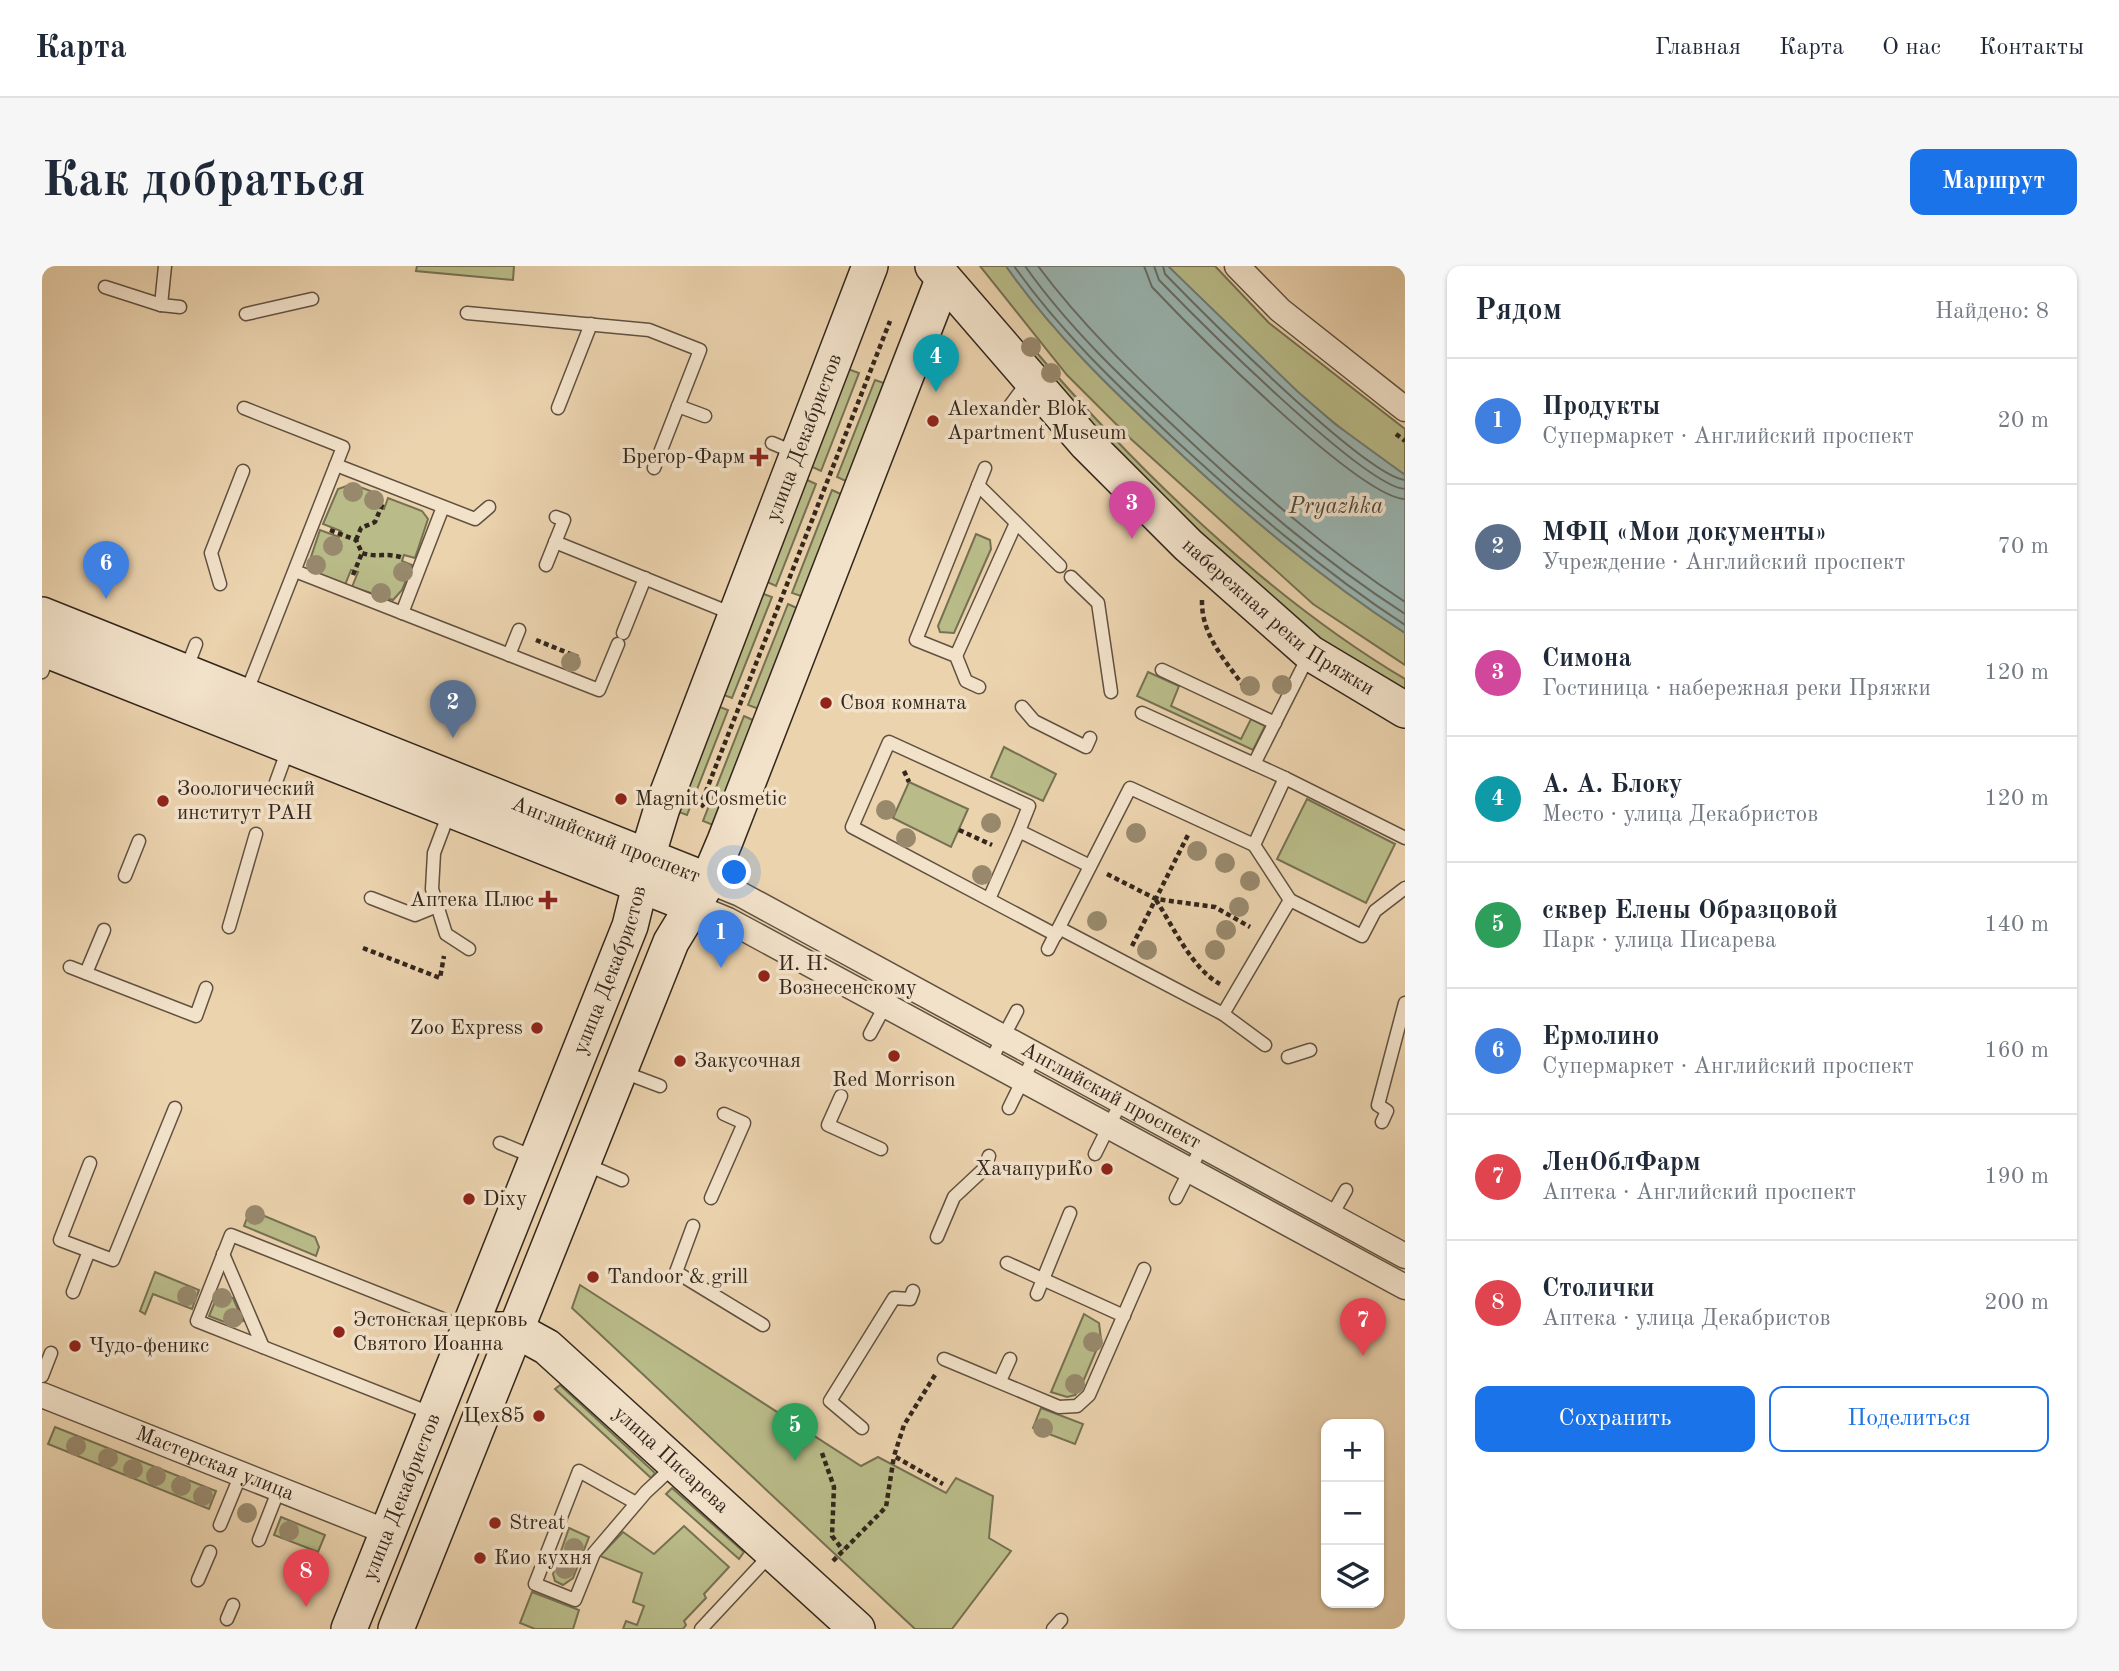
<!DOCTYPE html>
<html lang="ru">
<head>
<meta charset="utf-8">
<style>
  :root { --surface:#fff; --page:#f6f6f7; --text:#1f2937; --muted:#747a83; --line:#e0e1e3; --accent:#1a73e8 }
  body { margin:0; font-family:"Old Standard TT",serif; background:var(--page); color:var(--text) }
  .controls { position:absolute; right:21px; bottom:21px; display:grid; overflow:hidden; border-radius:14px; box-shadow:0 2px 5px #0004 }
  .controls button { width:63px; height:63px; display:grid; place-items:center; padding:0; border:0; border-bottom:2px solid var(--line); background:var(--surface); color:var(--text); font:35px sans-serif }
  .you { position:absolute; left:693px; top:607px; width:24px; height:24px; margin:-18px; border:5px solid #fff; border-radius:50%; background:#1a73e8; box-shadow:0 0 0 10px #1a73e833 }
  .badge { display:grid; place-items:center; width:46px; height:46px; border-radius:50%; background:var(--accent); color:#fff; font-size:23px; font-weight:700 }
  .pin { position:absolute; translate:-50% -58px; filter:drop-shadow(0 2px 4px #0008) }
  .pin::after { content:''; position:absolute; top:37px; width:24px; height:21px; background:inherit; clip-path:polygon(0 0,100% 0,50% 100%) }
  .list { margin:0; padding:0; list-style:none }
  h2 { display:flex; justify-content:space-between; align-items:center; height:91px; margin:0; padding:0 28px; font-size:30px }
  h2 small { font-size:23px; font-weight:400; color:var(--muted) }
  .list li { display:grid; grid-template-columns:46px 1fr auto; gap:21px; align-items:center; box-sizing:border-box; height:126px; padding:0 28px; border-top:2px solid var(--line) }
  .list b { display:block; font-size:26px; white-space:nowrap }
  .list p { margin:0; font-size:23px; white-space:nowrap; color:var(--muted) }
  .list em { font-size:23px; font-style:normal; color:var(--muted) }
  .actions { display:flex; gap:14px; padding:21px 28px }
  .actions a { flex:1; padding:16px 0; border:2px solid var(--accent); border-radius:14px; text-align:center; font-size:24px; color:var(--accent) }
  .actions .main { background:var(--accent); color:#fff }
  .icon { flex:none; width:38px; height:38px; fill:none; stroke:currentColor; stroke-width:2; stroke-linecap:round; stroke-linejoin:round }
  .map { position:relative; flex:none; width:1363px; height:1363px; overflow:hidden; border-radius:14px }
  header { display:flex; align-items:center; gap:42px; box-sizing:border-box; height:98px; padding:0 35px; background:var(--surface); border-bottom:2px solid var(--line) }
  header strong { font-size:33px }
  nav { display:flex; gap:38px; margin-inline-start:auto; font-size:24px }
  .intro { display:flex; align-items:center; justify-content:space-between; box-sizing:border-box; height:168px; padding:0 42px }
  h1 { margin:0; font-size:49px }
  .button { padding:18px 32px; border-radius:14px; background:var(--accent); color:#fff; font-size:24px; font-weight:700 }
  main { display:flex; gap:42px; padding:0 42px }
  aside { flex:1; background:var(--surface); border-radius:14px; box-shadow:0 2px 5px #0004 }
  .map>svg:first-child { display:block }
  .green { fill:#b9bc89; stroke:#767152; stroke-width:2 }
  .water { fill:#9ab6b2; stroke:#717c76; stroke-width:2 }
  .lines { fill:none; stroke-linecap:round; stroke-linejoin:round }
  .shore { stroke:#666e67; stroke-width:2 }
  .lane-casing { stroke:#615140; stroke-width:15 }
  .street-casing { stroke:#615140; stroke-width:27 }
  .secondary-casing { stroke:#33261c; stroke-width:38 }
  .path { stroke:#33261c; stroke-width:4.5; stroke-dasharray:5 3.5; stroke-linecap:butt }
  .lane { stroke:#f2e2ca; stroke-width:12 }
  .street { stroke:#f2e2ca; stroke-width:24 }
  .secondary { stroke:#f2e2ca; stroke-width:35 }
  .tree { fill:#98896d }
  .poi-dot { fill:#8f2418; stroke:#f2e2ca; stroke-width:2.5 }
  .labels { text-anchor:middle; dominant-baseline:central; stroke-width:7; stroke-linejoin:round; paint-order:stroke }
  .poi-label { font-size:21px; fill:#33261c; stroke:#f2e2ca; text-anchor:start }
  .street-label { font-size:21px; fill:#33261c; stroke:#f2e2ca }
  .water-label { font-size:23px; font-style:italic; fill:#4d4a42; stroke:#f2e2ca }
</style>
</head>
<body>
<header>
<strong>Карта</strong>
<nav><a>Главная</a><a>Карта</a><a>О нас</a><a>Контакты</a></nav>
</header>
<div class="intro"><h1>Как добраться</h1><a class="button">Маршрут</a></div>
<main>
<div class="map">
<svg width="1363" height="1363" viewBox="0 0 1363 1363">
  <rect width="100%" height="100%" fill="#ebd3ae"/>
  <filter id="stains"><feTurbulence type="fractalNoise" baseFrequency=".00286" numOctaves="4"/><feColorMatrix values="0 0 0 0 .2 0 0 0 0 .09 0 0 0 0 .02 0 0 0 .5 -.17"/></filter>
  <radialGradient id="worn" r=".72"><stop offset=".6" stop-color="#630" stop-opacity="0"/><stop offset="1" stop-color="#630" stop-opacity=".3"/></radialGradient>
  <g class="green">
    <polygon points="375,0 472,0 471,14 374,5"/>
    <path d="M938 0H964C1010 66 1068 122 1126 176 1201 246 1277 311 1363 367V399L1271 338 1089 173 1025 109Z"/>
    <path d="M1126 0H1173L1227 57 1363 163V209C1275 151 1199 76 1126 0Z"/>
    <path d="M989 80C1093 202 1225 331 1363 413V427C1335 409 1303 393 1277 373 1168 289 1074 187 984 83Z"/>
    <polygon points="806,103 817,107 779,205 768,200"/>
    <polygon points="833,114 845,118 806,216 795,211"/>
    <polygon points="763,213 774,218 734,320 723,315"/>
    <polygon points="310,218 339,229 335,241 342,243 346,232 380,245 386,253 373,292 362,289 360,295 370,299 360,324 351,334 310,321 316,306 309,304 303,319 272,307 266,300 278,264 297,271 299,265 281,258 296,223"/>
    <polygon points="790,224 801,229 762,331 750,327"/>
    <polygon points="934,268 948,274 949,283 912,367 898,366 896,360"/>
    <polygon points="719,327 730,331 690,432 679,428"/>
    <polygon points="746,338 757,343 717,443 706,439"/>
    <polygon points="1106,406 1137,420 1129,440 1199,473 1209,453 1223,460 1211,484 1095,430"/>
    <polygon points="675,440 686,444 645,549 634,545"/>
    <polygon points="702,450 713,455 671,559 661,555"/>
    <polygon points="962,481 1014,508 1001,535 949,511"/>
    <polygon points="867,516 926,543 909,581 851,552"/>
    <polygon points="1265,533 1353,578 1324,637 1235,593"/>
    <polygon points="208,944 273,971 277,981 274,990 202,960"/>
    <polygon points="113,1006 157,1024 150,1043 111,1028 103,1048 98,1045"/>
    <polygon points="538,1019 819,1200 836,1191 904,1227 914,1212 951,1230 947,1272 969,1285 910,1363 873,1363 530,1042"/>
    <polygon points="177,1026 191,1032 201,1055 190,1059 167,1050"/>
    <polygon points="1042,1048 1057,1057 1059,1073 1038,1123 1033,1129 1025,1131 1009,1126"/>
    <polygon points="518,1119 613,1207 609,1212 513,1123"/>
    <polygon points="999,1142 1041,1158 1033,1178 991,1162"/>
    <polygon points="13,1161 174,1225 167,1243 6,1178"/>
    <polygon points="630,1222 702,1286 697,1293 624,1228"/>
    <polygon points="239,1251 283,1269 276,1286 232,1269"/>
    <polygon points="642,1260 687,1301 662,1328 664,1332 642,1355 644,1359 641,1363 581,1363 584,1355 595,1359 602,1340 591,1336 600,1307 558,1290 581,1266 612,1288"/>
    <polygon points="527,1262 547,1271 531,1312 521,1319 513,1315 511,1308"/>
    <polygon points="490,1326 537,1344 531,1363 493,1363 478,1357"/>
  </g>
  <path class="water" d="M964 0H1126L1255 125 1293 158 1363 209V367C1277 311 1201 246 1126 176 1068 122 1010 66 964 0Z"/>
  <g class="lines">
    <g class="shore">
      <path d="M972 0C1017 64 1074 118 1131 172 1205 240 1279 304 1363 359"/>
      <path d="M983 0C1026 61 1081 113 1136 164 1207 231 1280 294 1363 348"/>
      <path d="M996 0C1039 58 1092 109 1145 158 1214 222 1284 284 1363 336"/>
      <path d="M1102 0 1110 21C1148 61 1317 232 1363 233"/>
      <path d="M1112 0 1117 14C1153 51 1322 221 1363 223"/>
      <path d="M1121 0 1123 8C1158 44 1323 210 1363 214"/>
    </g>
    <g class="lane-casing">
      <g id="lane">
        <polyline points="63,21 119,39 138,41"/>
        <polyline points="119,39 123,0"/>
        <polyline points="425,47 607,64 658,84 612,202"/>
        <polyline points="204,48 270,33"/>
        <polyline points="636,140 663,150"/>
        <polyline points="967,141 987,114"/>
        <polyline points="202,142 301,181 203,430"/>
        <polyline points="516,142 549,58"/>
        <polyline points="730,177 756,188"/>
        <polyline points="294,199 433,253 447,241"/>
        <polyline points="936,219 1018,300"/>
        <polyline points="513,276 691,348"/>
        <polyline points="504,299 522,254 514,251"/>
        <polyline points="253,305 557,424 576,378"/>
        <polyline points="1029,311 1056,337 1069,426"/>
        <polyline points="178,318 169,287 201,205"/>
        <polyline points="360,347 401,241"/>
        <polyline points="581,367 603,312"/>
        <polyline points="467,389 477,364"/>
        <polyline points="914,390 974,257"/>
        <polyline points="144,404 154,378"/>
        <polyline points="1120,404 1233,457"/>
        <polyline points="0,406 8,386"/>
        <polyline points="937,421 924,415 914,390 874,374 943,202"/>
        <polyline points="980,441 992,455 1044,481 1048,472"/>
        <polyline points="1100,447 1243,512 1363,572"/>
        <polyline points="1212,498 1267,389"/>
        <polyline points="1243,512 1212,579 1248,634"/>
        <polyline points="234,516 246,483"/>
        <polyline points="407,547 392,587 390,623 404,668 427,683"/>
        <polyline points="977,565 987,540 847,476 810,561 1014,669"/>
        <polyline points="83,610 97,575"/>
        <polyline points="329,632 373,649 395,640"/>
        <polyline points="947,633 977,565 1048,600"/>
        <polyline points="187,661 214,568"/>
        <polyline points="1017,662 1181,748 1248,634 1320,670 1333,645 1363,622"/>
        <polyline points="1006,683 1088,522 1212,579"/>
        <polyline points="28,701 154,750 164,722"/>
        <polyline points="44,707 62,664"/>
        <polyline points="1181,748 1223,779"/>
        <polyline points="828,768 857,714"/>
        <polyline points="1246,791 1268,784"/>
        <polyline points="948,796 975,745"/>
        <polyline points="581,806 618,820"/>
        <polyline points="799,830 786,859 839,883"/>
        <polyline points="967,842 993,789"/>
        <polyline points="1340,856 1345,845 1336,839 1363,737"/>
        <polyline points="458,877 494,892"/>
        <polyline points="1053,888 1079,836"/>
        <polyline points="48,897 18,974 71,994 133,842"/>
        <polyline points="543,898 580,914"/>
        <polyline points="669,932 702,857 682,848"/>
        <polyline points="1134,932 1160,880"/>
        <polyline points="1287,954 1304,924"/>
        <polyline points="651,960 634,1006 721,1059"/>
        <polyline points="895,971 912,931 943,902 947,890"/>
        <polyline points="181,988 221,1081"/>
        <polyline points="965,997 1082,1050"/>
        <polyline points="31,1026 47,985"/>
        <polyline points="995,1028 1028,947"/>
        <polyline points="902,1093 1017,1141 1035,1140 1047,1129 1102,1003"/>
        <polyline points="0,1110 9,1087"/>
        <polyline points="958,1115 968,1093"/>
        <polyline points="391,1148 155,1055 189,969 426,1063"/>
        <polyline points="820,1162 788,1135 852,1032 868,1033 871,1025"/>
        <polyline points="594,1237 537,1205 493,1318 533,1334 552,1287 604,1226 632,1200"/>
        <polyline points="178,1259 199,1208"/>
        <polyline points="217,1274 237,1223"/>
        <polyline points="156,1314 168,1286"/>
        <polyline points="185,1353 191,1339"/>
        <polyline points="659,1363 728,1289"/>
        <polyline points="1011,1363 1019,1354"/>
      </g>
    </g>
    <g class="street-casing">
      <g id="street">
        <polyline points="1195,0 1238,44 1363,143"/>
        <path id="s1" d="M666 615 698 628 1363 990"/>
        <polyline points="652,640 686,654 1363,1021"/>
        <path id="s2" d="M0 1129 345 1266"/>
      </g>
    </g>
    <g class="secondary-casing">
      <g id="secondary">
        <path id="s3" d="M891 0 1045 178 1146 279 1268 387 1363 444"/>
        <path id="s4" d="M0 349 666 615"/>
        <polyline points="0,382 652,640"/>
        <path id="s5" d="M453 1064H474L505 1081 815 1363"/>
        <path id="s6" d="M307 1363 588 660 605 591 620 542 828 0"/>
        <polyline points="354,1363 629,676 666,615 683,575 901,14"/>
      </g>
    </g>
    <g class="path">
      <polyline points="1354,168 1363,175"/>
      <path d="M288 264 314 274 320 287C335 292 346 286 361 292"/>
      <polyline points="314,274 319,262 333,256 341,237"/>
      <polyline points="311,309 320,287"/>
      <path d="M1160 334C1159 367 1181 392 1200 418"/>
      <polyline points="494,374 536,391"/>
      <polyline points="862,505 867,516"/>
      <polyline points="662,541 659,538 848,55"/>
      <polyline points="917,564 950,579"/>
      <polyline points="1065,608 1114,633 1173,641 1208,661"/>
      <path d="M1114 634C1131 660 1150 703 1178 718"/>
      <polyline points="1090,680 1146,569"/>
      <polyline points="321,682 398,712 402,690"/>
      <polyline points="893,1109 862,1159 852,1190 901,1218"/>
      <polyline points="780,1187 792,1221 790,1270 801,1284"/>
      <polyline points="791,1295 844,1241 852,1190"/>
    </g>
    <use href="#lane" class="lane"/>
    <use href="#street" class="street"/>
    <use href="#secondary" class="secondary"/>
  </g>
  <g class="tree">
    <circle cx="989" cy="81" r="10"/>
    <circle cx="1009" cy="107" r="10"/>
    <circle cx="311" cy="226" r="10"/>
    <circle cx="332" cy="234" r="10"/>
    <circle cx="291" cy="280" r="10"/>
    <circle cx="274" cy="299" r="10"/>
    <circle cx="361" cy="306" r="10"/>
    <circle cx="339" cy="327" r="10"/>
    <circle cx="529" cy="396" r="10"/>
    <circle cx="1240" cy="419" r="10"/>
    <circle cx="1208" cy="420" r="10"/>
    <circle cx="844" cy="544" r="10"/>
    <circle cx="949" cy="557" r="10"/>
    <circle cx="1094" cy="567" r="10"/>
    <circle cx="864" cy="572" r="10"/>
    <circle cx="1155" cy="585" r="10"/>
    <circle cx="1183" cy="597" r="10"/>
    <circle cx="940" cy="609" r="10"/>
    <circle cx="1208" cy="615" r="10"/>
    <circle cx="1197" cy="641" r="10"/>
    <circle cx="1055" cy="655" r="10"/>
    <circle cx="1184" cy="664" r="10"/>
    <circle cx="1105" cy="684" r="10"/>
    <circle cx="1173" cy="684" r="10"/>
    <circle cx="213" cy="949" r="10"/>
    <circle cx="145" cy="1030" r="10"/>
    <circle cx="180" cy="1032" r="10"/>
    <circle cx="191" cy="1052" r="10"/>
    <circle cx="1051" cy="1076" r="10"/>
    <circle cx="1033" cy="1118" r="10"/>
    <circle cx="1001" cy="1162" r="10"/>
    <circle cx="34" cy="1180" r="10"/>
    <circle cx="66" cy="1192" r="10"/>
    <circle cx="91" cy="1203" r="10"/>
    <circle cx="114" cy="1210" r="10"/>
    <circle cx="139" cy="1220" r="10"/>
    <circle cx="161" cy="1230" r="10"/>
    <circle cx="205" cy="1247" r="10"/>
    <circle cx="247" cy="1265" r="10"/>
    <circle cx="532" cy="1282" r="10"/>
    <circle cx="523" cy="1303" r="10"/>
  </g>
  <g class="poi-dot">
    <circle cx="891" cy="155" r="7"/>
    <path d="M713.5 180.5h7v7h7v7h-7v7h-7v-7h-7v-7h7z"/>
    <circle cx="784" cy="437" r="7"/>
    <circle cx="579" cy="533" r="7"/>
    <circle cx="121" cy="535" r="7"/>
    <path d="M502.5 623.5h7v7h7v7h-7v7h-7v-7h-7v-7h7z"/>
    <circle cx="722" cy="710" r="7"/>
    <circle cx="495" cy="762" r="7"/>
    <circle cx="852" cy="790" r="7"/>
    <circle cx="638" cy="795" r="7"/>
    <circle cx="1065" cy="903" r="7"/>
    <circle cx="427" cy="933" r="7"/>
    <circle cx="551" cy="1011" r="7"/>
    <circle cx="297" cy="1066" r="7"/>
    <circle cx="33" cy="1080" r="7"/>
    <circle cx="497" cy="1150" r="7"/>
    <circle cx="453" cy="1257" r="7"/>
    <circle cx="438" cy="1292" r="7"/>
  </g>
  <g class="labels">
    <g class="poi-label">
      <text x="905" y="143">Alexander Blok<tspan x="905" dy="24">Apartment Museum</tspan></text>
      <text x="703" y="191" text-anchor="end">Брегор-Фарм</text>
      <text x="798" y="437">Своя комната</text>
      <text x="135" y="523">Зоологический<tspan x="135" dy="24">институт РАН</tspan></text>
      <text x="593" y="533">Magnit Cosmetic</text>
      <text x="492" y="634" text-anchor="end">Аптека Плюс</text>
      <text x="736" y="698">И. Н.<tspan x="736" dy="24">Вознесенскому</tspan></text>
      <text x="481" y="762" text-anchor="end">Zoo Express</text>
      <text x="652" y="795">Закусочная</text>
      <text x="852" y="814" text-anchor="middle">Red Morrison</text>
      <text x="1051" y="903" text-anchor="end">ХачапуриКо</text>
      <text x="441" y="933">Dixy</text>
      <text x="565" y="1011">Tandoor &amp; grill</text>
      <text x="311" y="1054">Эстонская церковь<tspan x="311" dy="24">Святого Иоанна</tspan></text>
      <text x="47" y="1080">Чудо-феникс</text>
      <text x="483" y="1150" text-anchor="end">Цех85</text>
      <text x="467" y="1257">Streat</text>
      <text x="452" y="1292">Кио кухня</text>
    </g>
    <g class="street-label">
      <text stroke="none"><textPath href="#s6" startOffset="1276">улица Декабристов</textPath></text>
      <text stroke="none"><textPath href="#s3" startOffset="494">набережная реки Пряжки</textPath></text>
      <text stroke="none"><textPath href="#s4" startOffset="607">Английский проспект</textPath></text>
      <text stroke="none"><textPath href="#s6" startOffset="709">улица Декабристов</textPath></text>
      <text stroke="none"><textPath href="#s1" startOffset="457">Английский проспект</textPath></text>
      <text stroke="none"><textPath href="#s5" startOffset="224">улица Писарева</textPath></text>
      <text stroke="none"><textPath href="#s2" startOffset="186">Мастерская улица</textPath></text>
      <text stroke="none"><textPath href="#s6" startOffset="142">улица Декабристов</textPath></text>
    </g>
    <g class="water-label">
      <text x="1294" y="240">Pryazhka</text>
    </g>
  </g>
  <rect width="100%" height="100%" filter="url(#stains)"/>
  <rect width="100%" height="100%" fill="url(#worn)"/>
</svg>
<div class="controls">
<button>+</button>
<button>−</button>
<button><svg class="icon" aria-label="layers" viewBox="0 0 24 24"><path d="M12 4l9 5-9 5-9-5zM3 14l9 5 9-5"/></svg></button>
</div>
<div class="you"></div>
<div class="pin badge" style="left:679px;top:702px;background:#3f7fe0">1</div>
<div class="pin badge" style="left:411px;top:472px;background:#5c6f8a">2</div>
<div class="pin badge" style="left:1090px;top:273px;background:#d1479c">3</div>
<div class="pin badge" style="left:894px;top:126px;background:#0f9aa8">4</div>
<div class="pin badge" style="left:753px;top:1195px;background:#2e9e5b">5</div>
<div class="pin badge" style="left:64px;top:333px;background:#3f7fe0">6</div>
<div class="pin badge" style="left:1321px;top:1090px;background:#e0444e">7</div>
<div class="pin badge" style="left:264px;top:1341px;background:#e0444e">8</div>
</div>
<aside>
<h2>Рядом<small>Найдено: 8</small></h2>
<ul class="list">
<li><span class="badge" style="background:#3f7fe0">1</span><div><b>Продукты</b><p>Супермаркет · Английский проспект</p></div><em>20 m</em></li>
<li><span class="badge" style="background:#5c6f8a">2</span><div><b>МФЦ «Мои документы»</b><p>Учреждение · Английский проспект</p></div><em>70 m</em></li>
<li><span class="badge" style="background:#d1479c">3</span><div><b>Симона</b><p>Гостиница · набережная реки Пряжки</p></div><em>120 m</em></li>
<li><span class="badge" style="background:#0f9aa8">4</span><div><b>А. А. Блоку</b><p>Место · улица Декабристов</p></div><em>120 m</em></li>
<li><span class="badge" style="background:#2e9e5b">5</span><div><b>сквер Елены Образцовой</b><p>Парк · улица Писарева</p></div><em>140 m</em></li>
<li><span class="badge" style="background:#3f7fe0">6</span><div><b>Ермолино</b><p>Супермаркет · Английский проспект</p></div><em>160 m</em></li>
<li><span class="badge" style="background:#e0444e">7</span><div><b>ЛенОблФарм</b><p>Аптека · Английский проспект</p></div><em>190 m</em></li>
<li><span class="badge" style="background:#e0444e">8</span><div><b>Столички</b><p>Аптека · улица Декабристов</p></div><em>200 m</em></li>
</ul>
<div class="actions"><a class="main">Сохранить</a><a>Поделиться</a></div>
</aside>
</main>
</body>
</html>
